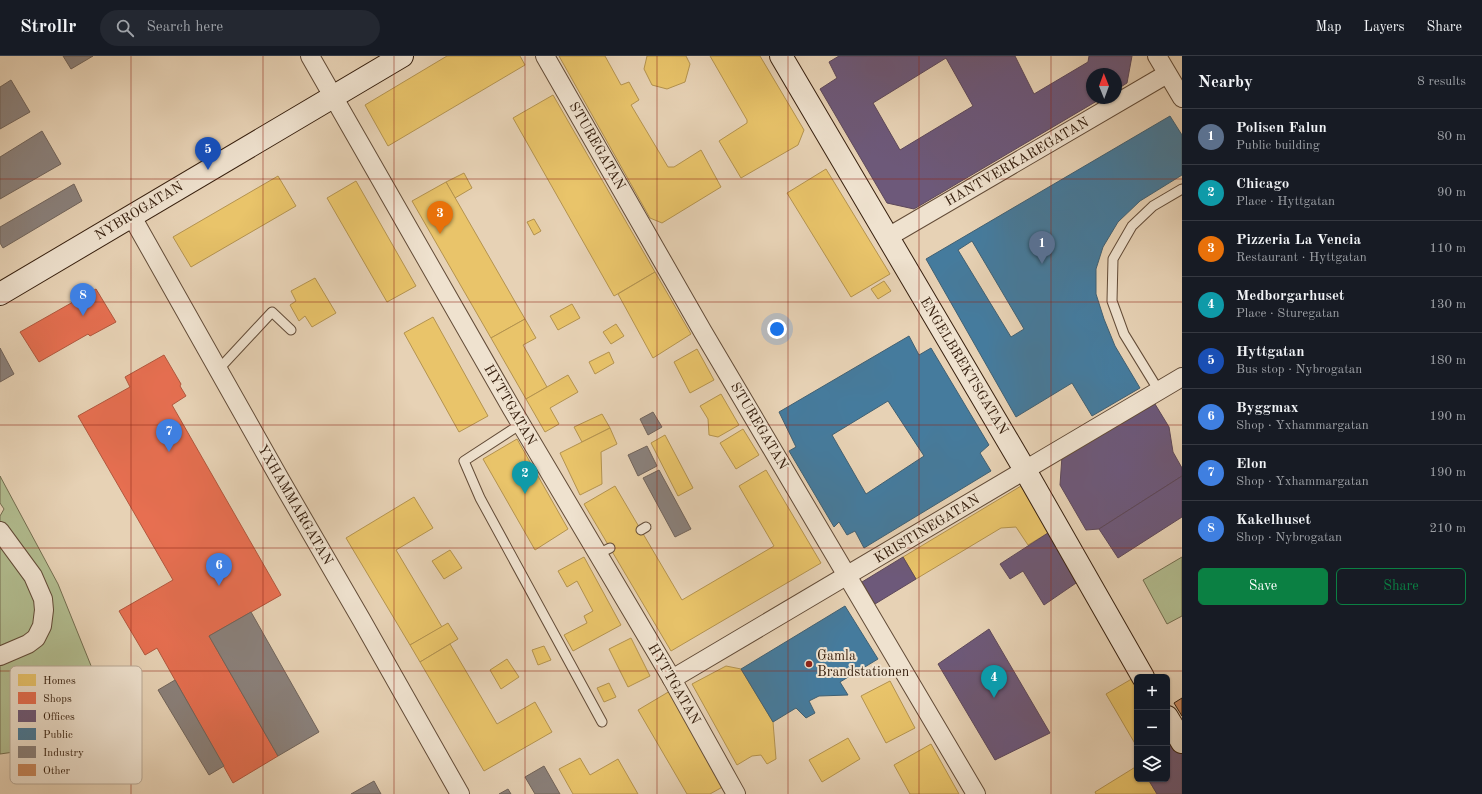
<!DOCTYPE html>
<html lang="en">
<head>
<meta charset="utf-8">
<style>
  :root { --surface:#171b24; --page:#242831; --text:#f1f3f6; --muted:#9ea1a6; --line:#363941; --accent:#0b8043 }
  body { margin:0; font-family:"Old Standard TT",serif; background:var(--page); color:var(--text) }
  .controls { position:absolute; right:12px; bottom:12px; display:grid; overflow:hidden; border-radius:6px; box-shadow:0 1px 3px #0004 }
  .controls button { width:36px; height:36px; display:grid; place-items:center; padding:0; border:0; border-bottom:1px solid var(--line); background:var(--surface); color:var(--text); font:20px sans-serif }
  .compass { position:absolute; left:1086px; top:12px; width:36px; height:36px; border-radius:50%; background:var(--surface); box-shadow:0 1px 3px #0004; rotate:359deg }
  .you { position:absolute; left:777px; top:273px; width:14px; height:14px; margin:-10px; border:3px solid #fff; border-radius:50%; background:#1a73e8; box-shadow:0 0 0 6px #1a73e833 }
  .badge { display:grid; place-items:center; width:26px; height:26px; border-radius:50%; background:var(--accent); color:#fff; font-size:13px; font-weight:700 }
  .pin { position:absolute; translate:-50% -33px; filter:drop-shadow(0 1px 2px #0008) }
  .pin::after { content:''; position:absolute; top:21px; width:14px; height:12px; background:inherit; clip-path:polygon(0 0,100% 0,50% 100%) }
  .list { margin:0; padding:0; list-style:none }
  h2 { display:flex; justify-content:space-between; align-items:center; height:52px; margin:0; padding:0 16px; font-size:17px }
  h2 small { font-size:13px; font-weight:400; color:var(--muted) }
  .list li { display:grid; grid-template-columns:26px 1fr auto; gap:12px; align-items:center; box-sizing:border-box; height:56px; padding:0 16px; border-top:1px solid var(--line) }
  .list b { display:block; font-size:15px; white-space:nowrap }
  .list p { margin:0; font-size:13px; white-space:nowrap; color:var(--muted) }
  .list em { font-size:13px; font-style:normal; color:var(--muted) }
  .actions { display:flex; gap:8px; padding:12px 16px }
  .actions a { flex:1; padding:9px 0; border:1px solid var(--accent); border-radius:6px; text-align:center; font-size:14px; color:var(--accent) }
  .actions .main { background:var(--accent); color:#fff }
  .icon { flex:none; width:22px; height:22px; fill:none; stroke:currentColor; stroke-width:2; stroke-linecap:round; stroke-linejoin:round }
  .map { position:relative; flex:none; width:1182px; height:738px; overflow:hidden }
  header { display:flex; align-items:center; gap:24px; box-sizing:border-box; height:56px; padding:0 20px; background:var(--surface); border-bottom:1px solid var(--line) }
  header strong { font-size:19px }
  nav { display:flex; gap:22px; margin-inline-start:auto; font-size:14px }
  .search { width:280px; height:36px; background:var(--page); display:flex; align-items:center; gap:10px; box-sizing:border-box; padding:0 14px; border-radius:22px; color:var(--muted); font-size:15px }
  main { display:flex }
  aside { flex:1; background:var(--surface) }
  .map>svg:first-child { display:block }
  .green { fill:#b2bd90; stroke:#746e50 }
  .homes { fill:#e9c46a; stroke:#b4934f }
  .shops { fill:#e76f51; stroke:#b2573d }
  .offices { fill:#6d597a; stroke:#5d485a; fill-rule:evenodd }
  .public { fill:#457b9d; stroke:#416072; fill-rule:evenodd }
  .industry { fill:#8a817c; stroke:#71645b }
  .building { fill:#c9885d; stroke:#37200f }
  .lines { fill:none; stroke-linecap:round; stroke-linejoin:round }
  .lane-casing { stroke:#634c38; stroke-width:11 }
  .street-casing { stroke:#634c38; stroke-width:20 }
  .secondary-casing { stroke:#37200f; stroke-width:24 }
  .lane { stroke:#efe2cf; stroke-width:9 }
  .street { stroke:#efe2cf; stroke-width:18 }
  .secondary { stroke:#efe2cf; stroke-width:22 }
  .grid { fill:none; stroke:#8f2418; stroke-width:1; stroke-opacity:0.55 }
  .poi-dot { fill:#8f2418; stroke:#efe2cf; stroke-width:1.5 }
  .labels { text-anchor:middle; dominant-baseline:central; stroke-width:4; stroke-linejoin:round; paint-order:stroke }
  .street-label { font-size:14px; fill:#37200f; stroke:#efe2cf }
  .poi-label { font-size:14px; fill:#37200f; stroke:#efe2cf; text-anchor:start }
  .key { fill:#efe2cf; stroke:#b8a895; stroke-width:1 }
  .key-label { font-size:11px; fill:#37200f }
</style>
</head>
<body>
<header>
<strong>Strollr</strong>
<div class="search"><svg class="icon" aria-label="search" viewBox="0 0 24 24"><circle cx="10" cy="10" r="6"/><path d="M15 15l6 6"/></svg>Search here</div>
<nav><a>Map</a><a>Layers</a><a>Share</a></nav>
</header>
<main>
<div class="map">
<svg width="1182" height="738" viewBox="0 0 1182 738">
  <rect width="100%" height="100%" fill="#e7d2b5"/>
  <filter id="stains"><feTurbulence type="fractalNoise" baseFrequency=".005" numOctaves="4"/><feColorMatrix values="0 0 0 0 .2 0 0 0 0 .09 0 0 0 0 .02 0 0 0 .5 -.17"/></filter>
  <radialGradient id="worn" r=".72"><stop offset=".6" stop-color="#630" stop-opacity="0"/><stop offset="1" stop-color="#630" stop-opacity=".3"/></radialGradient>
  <g class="green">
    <polygon points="0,420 58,528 98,627 47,646 28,694 0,698 0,460 4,453 0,447"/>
    <polygon points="1182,501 1182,560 1167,568 1143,524"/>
  </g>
  <g class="homes">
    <polygon points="447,0 520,0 525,9 388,90 365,49"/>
    <polygon points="559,0 605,0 621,29 629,26 639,44 631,49 668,111 674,111 701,94 721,131 662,167 650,162"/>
    <polygon points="647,0 686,0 690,8 685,26 667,33 652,29 644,13"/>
    <polygon points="710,0 760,0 804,74 798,89 741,122 719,85 747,67 747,64"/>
    <polygon points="553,39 655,216 614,240 513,62"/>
    <polygon points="826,113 890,218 851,241 787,137"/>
    <polygon points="464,117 472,132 455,142 446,126"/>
    <polygon points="278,120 296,150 191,211 173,181"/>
    <polygon points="356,125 416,230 387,246 327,142"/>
    <polygon points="446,126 525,263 491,282 412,145"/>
    <polygon points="534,163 541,175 534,179 527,166"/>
    <polygon points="655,216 691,278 653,302 618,238"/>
    <polygon points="315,222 336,257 312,271 305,260 299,265 290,249 296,245 291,235"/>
    <polygon points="884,225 891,235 878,243 871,233"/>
    <polygon points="572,248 580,262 558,274 550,260"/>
    <polygon points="433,261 488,360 459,376 404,277"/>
    <polygon points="525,263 536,282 523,289 547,331 526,343 491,282"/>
    <polygon points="616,268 624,280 611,288 603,276"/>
    <polygon points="697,293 714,324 690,337 674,306"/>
    <polygon points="609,296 614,307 595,318 589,306"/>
    <polygon points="568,319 578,336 550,352 559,368 545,376 526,343"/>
    <polygon points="721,338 739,369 718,381 709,379 708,363 700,350"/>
    <polygon points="602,358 610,372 582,386 574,371"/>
    <polygon points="610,372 617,388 601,396 602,428 580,439 560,397"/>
    <polygon points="743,373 759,399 736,413 720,387"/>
    <polygon points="665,379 693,432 678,440 651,387"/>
    <polygon points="517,383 568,473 535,494 483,403"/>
    <polygon points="766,414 821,507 671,595 584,448 615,430 682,544 774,490 739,430"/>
    <polygon points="1021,430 1048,477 1028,489 1016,471 1001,472 916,523 903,501"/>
    <polygon points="414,441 433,472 396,494 442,571 410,589 346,482"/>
    <polygon points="450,494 462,512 444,523 432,505"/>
    <polygon points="584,501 621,569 573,595 564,579 587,567 584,560 593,555 577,525 567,531 558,515"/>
    <polygon points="448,567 458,583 420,606 410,589"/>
    <polygon points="631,582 650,620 628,631 609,593"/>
    <polygon points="450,588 497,668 535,646 552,676 484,715 420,606"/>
    <polygon points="544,590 551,604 538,609 532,594"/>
    <polygon points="507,603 519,621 501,633 490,614"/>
    <polygon points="726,610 741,613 773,666 776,703 767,708 761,699 752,700 737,709 692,628"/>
    <polygon points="1135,621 1137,624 1137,691 1106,638"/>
    <polygon points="890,625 915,672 886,687 861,640"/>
    <polygon points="609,627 616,641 604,646 597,632"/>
    <polygon points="670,635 726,729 710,738 687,738 638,654"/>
    <polygon points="848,682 860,703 822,726 809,704"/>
    <polygon points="931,688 959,738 910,738 894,709"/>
    <polygon points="580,702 590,719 618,703 638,738 573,738 559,713"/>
    <polygon points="1137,710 1137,723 1148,723 1157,738 1096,738 1095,736"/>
  </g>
  <g class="shops">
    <polygon points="96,233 116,266 90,280 88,278 39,306 20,276"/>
    <polygon points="164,299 181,328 180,330 186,340 172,349 281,539 209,580 278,700 233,727 157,592 145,599 119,555 173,524 78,360 130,331 125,321"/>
  </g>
  <g class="offices">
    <path d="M839 0H1015L1034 38 1088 6 1089 0H1132L1127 27 1116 34V18H1092V42H1102L914 153 887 147 820 33 837 22 829 6ZM946 2 973 50 900 94 873 47Z"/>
    <polygon points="1155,348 1169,371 1173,396 1182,412 1182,420 1099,473 1086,474 1060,429 1062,400"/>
    <polygon points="1182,420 1182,461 1118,502 1099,473"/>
    <polygon points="1048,477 1079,525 1044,549 1023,515 1010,523 1000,508"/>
    <polygon points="903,501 916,523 875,548 862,526"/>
    <polygon points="989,573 1050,677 995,704 938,608"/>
    <polygon points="1176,686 1182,697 1182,738 1157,738 1148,723 1167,723 1167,691"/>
  </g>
  <g class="public">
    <path d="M1170 60 1182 79V119L1140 145 1118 166 1103 191 1096 213V238L1104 263 1115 290 1140 332 1092 360 1072 327 1016 361 926 203ZM972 185 1024 273 1011 281 958 194Z"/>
    <path d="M909 280 919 299 931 292 989 389 980 397 991 415 864 492 855 475 847 479 839 466 834 471 789 395 796 391 779 356ZM888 345 924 400 866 438 832 379Z"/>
    <polygon points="845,550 878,603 840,626 848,639 819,640 809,645 815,657 806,662 796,652 773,666 741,613"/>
  </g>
  <g class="industry">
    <polygon points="63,0 93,0 71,13"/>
    <polygon points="11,24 30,56 0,73 0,31"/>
    <polygon points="42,75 61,108 0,143 0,101"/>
    <polygon points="74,128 82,145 3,192 0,187 0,171"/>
    <polygon points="0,292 14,318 0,326"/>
    <polygon points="653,356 662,371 648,379 640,363"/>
    <polygon points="647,390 657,410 638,420 628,399"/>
    <polygon points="659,414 691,473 675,481 643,422"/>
    <polygon points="251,556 319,676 278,700 209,580"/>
    <polygon points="175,624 224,710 209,719 158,634"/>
    <polygon points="544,710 560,738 535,738 525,721"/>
    <polygon points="374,725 381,738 351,738"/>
    <polygon points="508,733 511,738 499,738"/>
  </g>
  <polygon class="building" points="1182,642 1182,660 1174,647"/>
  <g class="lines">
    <g class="lane-casing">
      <g id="lane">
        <polyline points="218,314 272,256 291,274"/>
        <polyline points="1159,335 1124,278 1112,245 1113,203 1132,170 1153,150 1182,133"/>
        <polyline points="521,368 464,405 480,442 602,666"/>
        <polyline points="641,474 646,471"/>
        <polyline points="598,498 610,492"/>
      </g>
    </g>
    <g class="street-casing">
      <g id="street">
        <polyline points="310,0 512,353 672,623 736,738"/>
        <polyline points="545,0 703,276 976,738"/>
        <polyline points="1157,0 1182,42"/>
        <polyline points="131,159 281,425 361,563 460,738"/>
        <polyline points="888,181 1167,18"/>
        <polyline points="0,475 33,520 43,543 44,554 42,570 36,582 28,588 0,600"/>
        <polyline points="672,623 1182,321"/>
      </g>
    </g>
    <g class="secondary-casing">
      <g id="secondary">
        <polyline points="781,0 1025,414 1143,621"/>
        <polyline points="0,238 402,0"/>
        <polyline points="1167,661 1182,686"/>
      </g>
    </g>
    <use href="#lane" class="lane"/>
    <use href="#street" class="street"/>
    <use href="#secondary" class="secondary"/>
  </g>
  <path class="grid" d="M131 0V738M263 0V738M394 0V738M525 0V738M657 0V738M788 0V738M919 0V738M1051 0V738M0 123H1182M0 246H1182M0 369H1182M0 492H1182M0 615H1182"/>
  <circle class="poi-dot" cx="809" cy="608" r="4"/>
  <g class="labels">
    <g class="street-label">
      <text transform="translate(597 90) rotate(60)">STUREGATAN</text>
      <text transform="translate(1017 106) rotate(-30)">HANTVERKAREGATAN</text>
      <text transform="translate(139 155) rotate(-31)">NYBROGATAN</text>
      <text transform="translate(964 310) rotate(59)">ENGELBREKTSGATAN</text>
      <text transform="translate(510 349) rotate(60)">HYTTGATAN</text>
      <text transform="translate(759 370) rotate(59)">STUREGATAN</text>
      <text transform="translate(295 449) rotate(60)">YXHAMMARGATAN</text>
      <text transform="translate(927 473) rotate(-31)">KRISTINEGATAN</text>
      <text transform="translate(674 628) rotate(60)">HYTTGATAN</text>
    </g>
    <g class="poi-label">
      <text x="817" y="600">Gamla<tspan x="817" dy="16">Brandstationen</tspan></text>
    </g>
  </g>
  <rect x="10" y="610" width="132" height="118" rx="6" class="key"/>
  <rect x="18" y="618" width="18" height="12" fill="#e9c46a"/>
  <rect x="18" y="636" width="18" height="12" fill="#e76f51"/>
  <rect x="18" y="654" width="18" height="12" fill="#6d597a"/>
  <rect x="18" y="672" width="18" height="12" fill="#457b9d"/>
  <rect x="18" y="690" width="18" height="12" fill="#8a817c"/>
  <rect x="18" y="708" width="18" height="12" fill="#c9885d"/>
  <g class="key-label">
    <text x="43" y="628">Homes</text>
    <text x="43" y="646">Shops</text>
    <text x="43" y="664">Offices</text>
    <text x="43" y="682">Public</text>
    <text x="43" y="700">Industry</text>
    <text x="43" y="718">Other</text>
  </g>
  <rect width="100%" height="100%" filter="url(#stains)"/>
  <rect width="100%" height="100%" fill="url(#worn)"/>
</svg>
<div class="controls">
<button>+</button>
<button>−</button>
<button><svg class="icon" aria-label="layers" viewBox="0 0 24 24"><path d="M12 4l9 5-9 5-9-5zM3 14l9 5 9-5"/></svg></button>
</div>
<svg class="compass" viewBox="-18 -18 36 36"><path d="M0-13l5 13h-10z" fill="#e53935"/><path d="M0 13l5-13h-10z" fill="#9ea1a6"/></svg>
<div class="you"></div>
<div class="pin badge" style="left:1042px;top:208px;background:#5c6f8a">1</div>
<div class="pin badge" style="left:525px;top:438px;background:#0f9aa8">2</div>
<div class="pin badge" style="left:440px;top:178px;background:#e8710a">3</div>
<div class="pin badge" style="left:994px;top:642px;background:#0f9aa8">4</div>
<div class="pin badge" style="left:208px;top:114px;background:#1a4fb4">5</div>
<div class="pin badge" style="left:219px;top:530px;background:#3f7fe0">6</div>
<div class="pin badge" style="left:169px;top:396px;background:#3f7fe0">7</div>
<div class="pin badge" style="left:83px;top:260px;background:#3f7fe0">8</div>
</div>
<aside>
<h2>Nearby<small>8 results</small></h2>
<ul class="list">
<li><span class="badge" style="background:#5c6f8a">1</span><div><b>Polisen Falun</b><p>Public building</p></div><em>80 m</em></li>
<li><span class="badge" style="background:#0f9aa8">2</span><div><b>Chicago</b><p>Place · Hyttgatan</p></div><em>90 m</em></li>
<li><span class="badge" style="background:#e8710a">3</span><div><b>Pizzeria La Vencia</b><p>Restaurant · Hyttgatan</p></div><em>110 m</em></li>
<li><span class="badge" style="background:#0f9aa8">4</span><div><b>Medborgarhuset</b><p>Place · Sturegatan</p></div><em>130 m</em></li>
<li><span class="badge" style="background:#1a4fb4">5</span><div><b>Hyttgatan</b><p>Bus stop · Nybrogatan</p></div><em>180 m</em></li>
<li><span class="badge" style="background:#3f7fe0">6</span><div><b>Byggmax</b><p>Shop · Yxhammargatan</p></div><em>190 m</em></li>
<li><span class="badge" style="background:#3f7fe0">7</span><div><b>Elon</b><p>Shop · Yxhammargatan</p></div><em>190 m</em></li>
<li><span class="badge" style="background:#3f7fe0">8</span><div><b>Kakelhuset</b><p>Shop · Nybrogatan</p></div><em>210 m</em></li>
</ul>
<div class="actions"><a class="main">Save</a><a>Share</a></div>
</aside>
</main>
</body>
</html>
